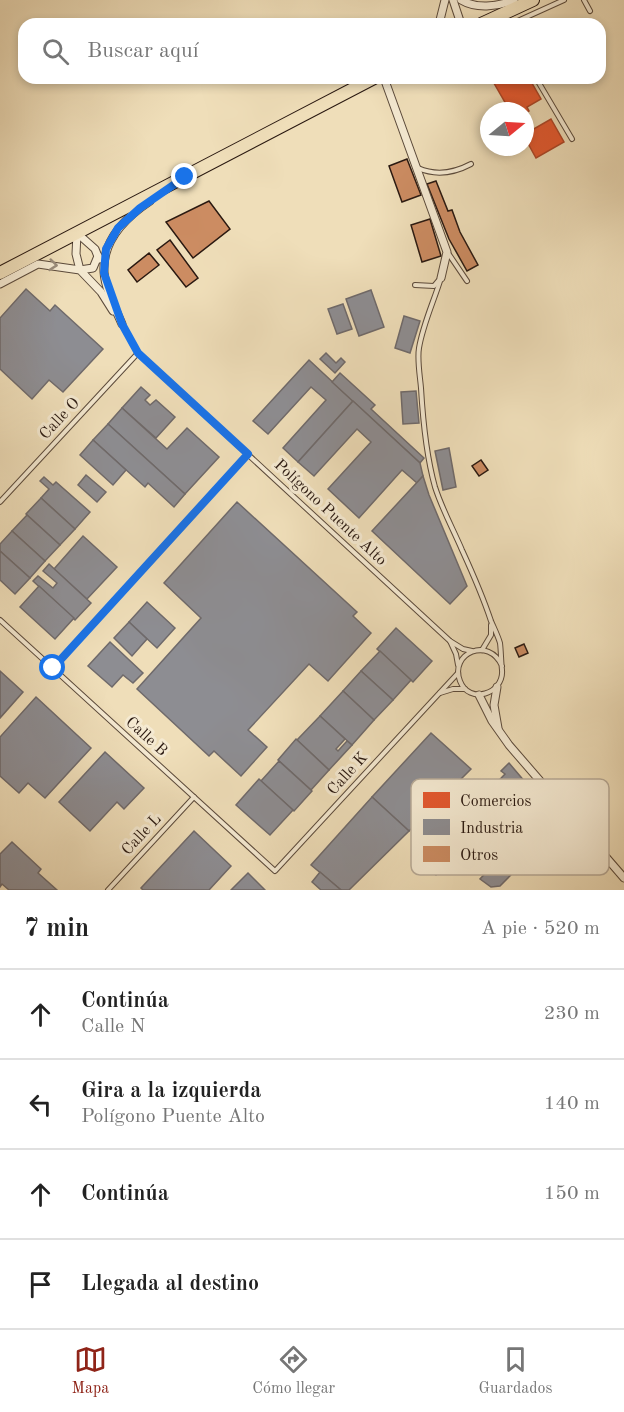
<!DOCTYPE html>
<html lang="es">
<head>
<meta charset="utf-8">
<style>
  :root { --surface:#fff; --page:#f2f2f2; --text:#222; --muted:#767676; --line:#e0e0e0; --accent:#8f2418 }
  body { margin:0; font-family:"Old Standard TT",serif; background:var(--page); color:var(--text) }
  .compass { position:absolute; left:480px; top:102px; width:54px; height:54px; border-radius:50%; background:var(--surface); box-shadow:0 3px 9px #0003; rotate:72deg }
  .stop { position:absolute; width:18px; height:18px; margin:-14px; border:4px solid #1a73e8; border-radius:50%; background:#fff }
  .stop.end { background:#1a73e8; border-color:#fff; box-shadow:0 2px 6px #0008 }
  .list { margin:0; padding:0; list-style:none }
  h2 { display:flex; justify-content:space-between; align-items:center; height:78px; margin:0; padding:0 24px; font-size:26px }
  h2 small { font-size:20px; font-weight:400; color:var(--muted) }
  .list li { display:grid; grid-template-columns:39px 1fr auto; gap:18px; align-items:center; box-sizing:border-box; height:90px; padding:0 24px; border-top:2px solid var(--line) }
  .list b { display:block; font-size:22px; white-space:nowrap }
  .list p { margin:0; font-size:20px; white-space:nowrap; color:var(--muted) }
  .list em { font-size:20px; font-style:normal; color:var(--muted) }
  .icon { flex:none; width:33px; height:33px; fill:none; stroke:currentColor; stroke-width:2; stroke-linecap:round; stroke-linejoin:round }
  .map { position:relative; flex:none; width:624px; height:890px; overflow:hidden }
  .search { position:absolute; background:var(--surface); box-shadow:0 3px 9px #0003; left:18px; right:18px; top:18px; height:66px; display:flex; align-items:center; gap:15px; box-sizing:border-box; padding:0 21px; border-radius:18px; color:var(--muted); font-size:22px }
  .sheet { height:438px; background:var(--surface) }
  nav { display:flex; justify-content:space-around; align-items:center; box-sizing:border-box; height:84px; border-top:2px solid var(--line); background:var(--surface); font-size:16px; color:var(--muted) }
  nav a { display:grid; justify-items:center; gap:3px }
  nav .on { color:var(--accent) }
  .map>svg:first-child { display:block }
  .shops { fill:#e4572e; stroke:#ac4425; stroke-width:1.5 }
  .industry { fill:#8d8d92; stroke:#6f6a6b; stroke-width:1.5 }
  .building { fill:#cc8c62; stroke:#2a1911; stroke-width:1.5 }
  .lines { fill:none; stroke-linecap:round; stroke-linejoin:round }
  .lane-casing { stroke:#5b4a3b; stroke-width:6 }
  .street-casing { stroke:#5b4a3b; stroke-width:9 }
  .highway-casing { stroke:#2a1911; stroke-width:14 }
  .lane { stroke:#f5ead2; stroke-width:4 }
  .street { stroke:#f5ead2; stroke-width:7 }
  .highway { stroke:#efdeb9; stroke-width:12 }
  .oneway { stroke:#9a8c7b }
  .route { stroke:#1a73e8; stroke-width:8 }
  .labels { text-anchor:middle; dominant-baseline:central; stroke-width:6; stroke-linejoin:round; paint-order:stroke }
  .street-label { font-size:16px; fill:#2a1911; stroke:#f5ead2 }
  .key { fill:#f5ead2; stroke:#b8ab98; stroke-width:1.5 }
  .key-label { font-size:16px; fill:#2a1911 }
</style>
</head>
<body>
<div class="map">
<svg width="624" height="890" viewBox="0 0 624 890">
  <rect width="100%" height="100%" fill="#efdeb9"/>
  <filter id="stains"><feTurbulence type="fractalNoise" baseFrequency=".00333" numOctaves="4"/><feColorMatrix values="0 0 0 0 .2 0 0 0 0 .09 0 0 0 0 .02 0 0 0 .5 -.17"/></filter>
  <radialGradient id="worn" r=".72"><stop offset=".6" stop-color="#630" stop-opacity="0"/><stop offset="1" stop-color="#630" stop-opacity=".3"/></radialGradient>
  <g class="shops">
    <polygon points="491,78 529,78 541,99 527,107 529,111 525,113 525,111 510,111"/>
    <polygon points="551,119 564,142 536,158 525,138 525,134"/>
  </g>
  <g class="industry">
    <polygon points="26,289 50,311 55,305 103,349 63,392 49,380 32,399 0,369 0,318"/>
    <polygon points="371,290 384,327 359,336 346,299"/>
    <polygon points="343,304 352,329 337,334 328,309"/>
    <polygon points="404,316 420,321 410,353 395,348"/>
    <polygon points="326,353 336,363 341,358 345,362 335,373 320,359"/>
    <polygon points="309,360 353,401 298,462 283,448 326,400 311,387 268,434 253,421"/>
    <polygon points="340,373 375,405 371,409 424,458 420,463 332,382"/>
    <polygon points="141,387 150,395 145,400 150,405 156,400 175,417 156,438 122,408"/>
    <polygon points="416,391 419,423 403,424 401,392"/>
    <polygon points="353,401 420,463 423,476 417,483 402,470 359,518 328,489 371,442 357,429 314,476 298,462"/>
    <polygon points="122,408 167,449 187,428 219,457 185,494 108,424"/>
    <polygon points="108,424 185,494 174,507 148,483 145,487 93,440"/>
    <polygon points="93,440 126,470 113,485 80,455"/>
    <polygon points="449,448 456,487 443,490 435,451"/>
    <polygon points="86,475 106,492 97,502 78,485"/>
    <polygon points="423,476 429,495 467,586 450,604 372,531"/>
    <polygon points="44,477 53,485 56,482 90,512 75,529 41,498 49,489 40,481"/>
    <polygon points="41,498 75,529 60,545 26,514"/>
    <polygon points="237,502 357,612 353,616 371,633 328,681 309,664 248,730 267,747 241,776 214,751 209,756 137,689 201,618 164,583"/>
    <polygon points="27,515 60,545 45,561 12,531"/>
    <polygon points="12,531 45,561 30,578 0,551 0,544"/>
    <polygon points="83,536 117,567 87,599 54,569"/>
    <polygon points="0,551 30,578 15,594 0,580"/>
    <polygon points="49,564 91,603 75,620 33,581 38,576 53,588 57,583 43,571"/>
    <polygon points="39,586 74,618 55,639 20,607"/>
    <polygon points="147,602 175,628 157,648 129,622"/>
    <polygon points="129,622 147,639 132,656 114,638"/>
    <polygon points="396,628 432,661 413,682 377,649"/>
    <polygon points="110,642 143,673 133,683 123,675 112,687 88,666"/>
    <polygon points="380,651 411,680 393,700 361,671"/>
    <polygon points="0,671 23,692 0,718"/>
    <polygon points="361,671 393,700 374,720 343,691"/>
    <polygon points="343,691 374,720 352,745 320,716"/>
    <polygon points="36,697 91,748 45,798 28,783 19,793 0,776 0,737"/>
    <polygon points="320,716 345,739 336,749 338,751 347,741 352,745 329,770 297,740"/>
    <polygon points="431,733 471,769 409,831 372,797"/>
    <polygon points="296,739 329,770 311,790 278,760"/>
    <polygon points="105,752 144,788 124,809 117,802 90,831 59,802"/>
    <polygon points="279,761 312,791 294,811 261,781"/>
    <polygon points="509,763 526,783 516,795 537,816 546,807 560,825 500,886 491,887 480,879 500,858 486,846 465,868 453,857 436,875 420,861 442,838 439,834 469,818 484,802 481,799 505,774 501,771"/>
    <polygon points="259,779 293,810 270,835 236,805"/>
    <polygon points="372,797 409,831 349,890 341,890 311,865"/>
    <polygon points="194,831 231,866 209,890 143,890 141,888"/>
    <polygon points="12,842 41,869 38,873 57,890 9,890 2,884 0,887 0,854"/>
    <polygon points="320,872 341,890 321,890 312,882"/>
    <polygon points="248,873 265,890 231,890"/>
  </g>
  <g class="building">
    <polygon points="407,159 421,195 402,202 389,166"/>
    <polygon points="436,181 448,211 452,210 460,232 478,265 467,271 449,239 427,184"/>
    <polygon points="209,201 230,229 193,258 166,222"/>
    <polygon points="430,219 441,256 422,262 411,225"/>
    <polygon points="170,240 198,278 186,287 157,250"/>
    <polygon points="149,253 159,265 137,282 128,270"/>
    <polygon points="481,460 488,470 479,476 472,466"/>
    <polygon points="524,644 528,653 519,657 515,648"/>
  </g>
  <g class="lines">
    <g class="lane-casing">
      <g id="lane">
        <polyline points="584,0 590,11"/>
        <polyline points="511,24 564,0"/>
        <polyline points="536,78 572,139"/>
        <path d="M418 168C436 176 454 173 471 164"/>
        <polyline points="448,253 467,281"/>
        <path d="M441 278C434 301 423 324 419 348 417 360 420 376 421 388 423 422 426 455 435 487 442 509 453 529 462 550 473 574 483 597 491 621 494 628 498 636 500 643 501 651 501 661 502 670 504 694 469 705 460 681 449 653 489 636 502 666"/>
        <polyline points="415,285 434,286 439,280"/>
        <polyline points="122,324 138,353 450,641 463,649 472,651"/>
        <polyline points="0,502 138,353"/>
        <polyline points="0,620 275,871 458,673"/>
        <polyline points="450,641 456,654 458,665"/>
        <polyline points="482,650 491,635 491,625"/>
        <polyline points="53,668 248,454"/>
        <polyline points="440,693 453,689 465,689"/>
        <polyline points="108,890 194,797"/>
      </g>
    </g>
    <g class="street-casing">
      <g id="street">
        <polyline points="453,0 461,24"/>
        <path d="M461 0C476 9 497 7 514 0"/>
        <polyline points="439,24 445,0"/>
        <polyline points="384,78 447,252 441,278"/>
        <polyline points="77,233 76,254 80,270 93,268 98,256"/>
        <polyline points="77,233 95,249 99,259"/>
        <polyline points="0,284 38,264 80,270 101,292 113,311"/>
        <path d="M122 324C115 308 105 289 104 272 102 241 126 217 150 201"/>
        <polyline points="497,687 494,705 498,728"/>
        <polyline points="479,695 492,721 509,745 624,878"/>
      </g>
    </g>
    <g class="highway-casing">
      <g id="highway">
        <polyline points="481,24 533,0"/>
        <polyline points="0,273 374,78"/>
      </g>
    </g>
    <use href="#lane" class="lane"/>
    <use href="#street" class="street"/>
    <use href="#highway" class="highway"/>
  </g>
  <defs><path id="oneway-chevron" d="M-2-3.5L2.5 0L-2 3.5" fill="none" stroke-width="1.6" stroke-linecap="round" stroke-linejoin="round" transform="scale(1.5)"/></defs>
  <use class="oneway" href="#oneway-chevron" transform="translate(53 265) rotate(6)"/>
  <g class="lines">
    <polyline class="route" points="53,668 248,454 138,353 122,324 104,273 106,249 118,228 140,208 185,177"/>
  </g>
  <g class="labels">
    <g class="street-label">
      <text transform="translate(60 419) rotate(-47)">Calle O</text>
      <text transform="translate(330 513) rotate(43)">Polígono Puente Alto</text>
      <text transform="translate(146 737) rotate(42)">Calle B</text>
      <text transform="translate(348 774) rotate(-48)">Calle K</text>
      <text transform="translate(142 835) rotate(-47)">Calle L</text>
    </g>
  </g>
  <rect x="411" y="779" width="198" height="96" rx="9" class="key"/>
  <rect x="423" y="792" width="27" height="16" fill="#e4572e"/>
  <rect x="423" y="819" width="27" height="16" fill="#8d8d92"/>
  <rect x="423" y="846" width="27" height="16" fill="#cc8c62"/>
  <g class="key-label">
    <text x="460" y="806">Comercios</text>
    <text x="460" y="833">Industria</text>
    <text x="460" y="860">Otros</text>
  </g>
  <rect width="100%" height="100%" filter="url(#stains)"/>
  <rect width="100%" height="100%" fill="url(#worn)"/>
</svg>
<svg class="compass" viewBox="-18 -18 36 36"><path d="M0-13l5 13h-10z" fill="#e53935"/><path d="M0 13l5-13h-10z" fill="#767676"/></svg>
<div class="stop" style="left:53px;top:668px"></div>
<div class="stop end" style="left:185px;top:177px"></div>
<div class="search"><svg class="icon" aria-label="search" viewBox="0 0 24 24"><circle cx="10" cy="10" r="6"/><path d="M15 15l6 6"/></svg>Buscar aquí</div>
</div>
<section class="sheet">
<h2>7 min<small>A pie · 520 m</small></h2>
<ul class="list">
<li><svg class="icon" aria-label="ahead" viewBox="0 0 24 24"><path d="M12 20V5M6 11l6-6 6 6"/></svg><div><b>Continúa</b><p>Calle N</p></div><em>230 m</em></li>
<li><svg class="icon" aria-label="left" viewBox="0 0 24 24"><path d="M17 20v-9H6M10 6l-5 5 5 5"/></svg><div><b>Gira a la izquierda</b><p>Polígono Puente Alto</p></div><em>140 m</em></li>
<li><svg class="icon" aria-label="ahead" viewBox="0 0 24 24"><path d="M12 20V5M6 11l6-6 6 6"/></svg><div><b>Continúa</b></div><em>150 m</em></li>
<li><svg class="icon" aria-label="arrive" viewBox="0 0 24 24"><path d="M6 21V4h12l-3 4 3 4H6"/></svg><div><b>Llegada al destino</b></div></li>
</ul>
</section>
<nav>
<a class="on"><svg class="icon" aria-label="map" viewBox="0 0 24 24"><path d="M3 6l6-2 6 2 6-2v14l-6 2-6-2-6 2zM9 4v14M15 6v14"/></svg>Mapa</a>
<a><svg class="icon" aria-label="directions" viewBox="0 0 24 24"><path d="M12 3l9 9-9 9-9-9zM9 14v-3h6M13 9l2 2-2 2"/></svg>Cómo llegar</a>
<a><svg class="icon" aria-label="saved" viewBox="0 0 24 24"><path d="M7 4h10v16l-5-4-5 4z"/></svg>Guardados</a>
</nav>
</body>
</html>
